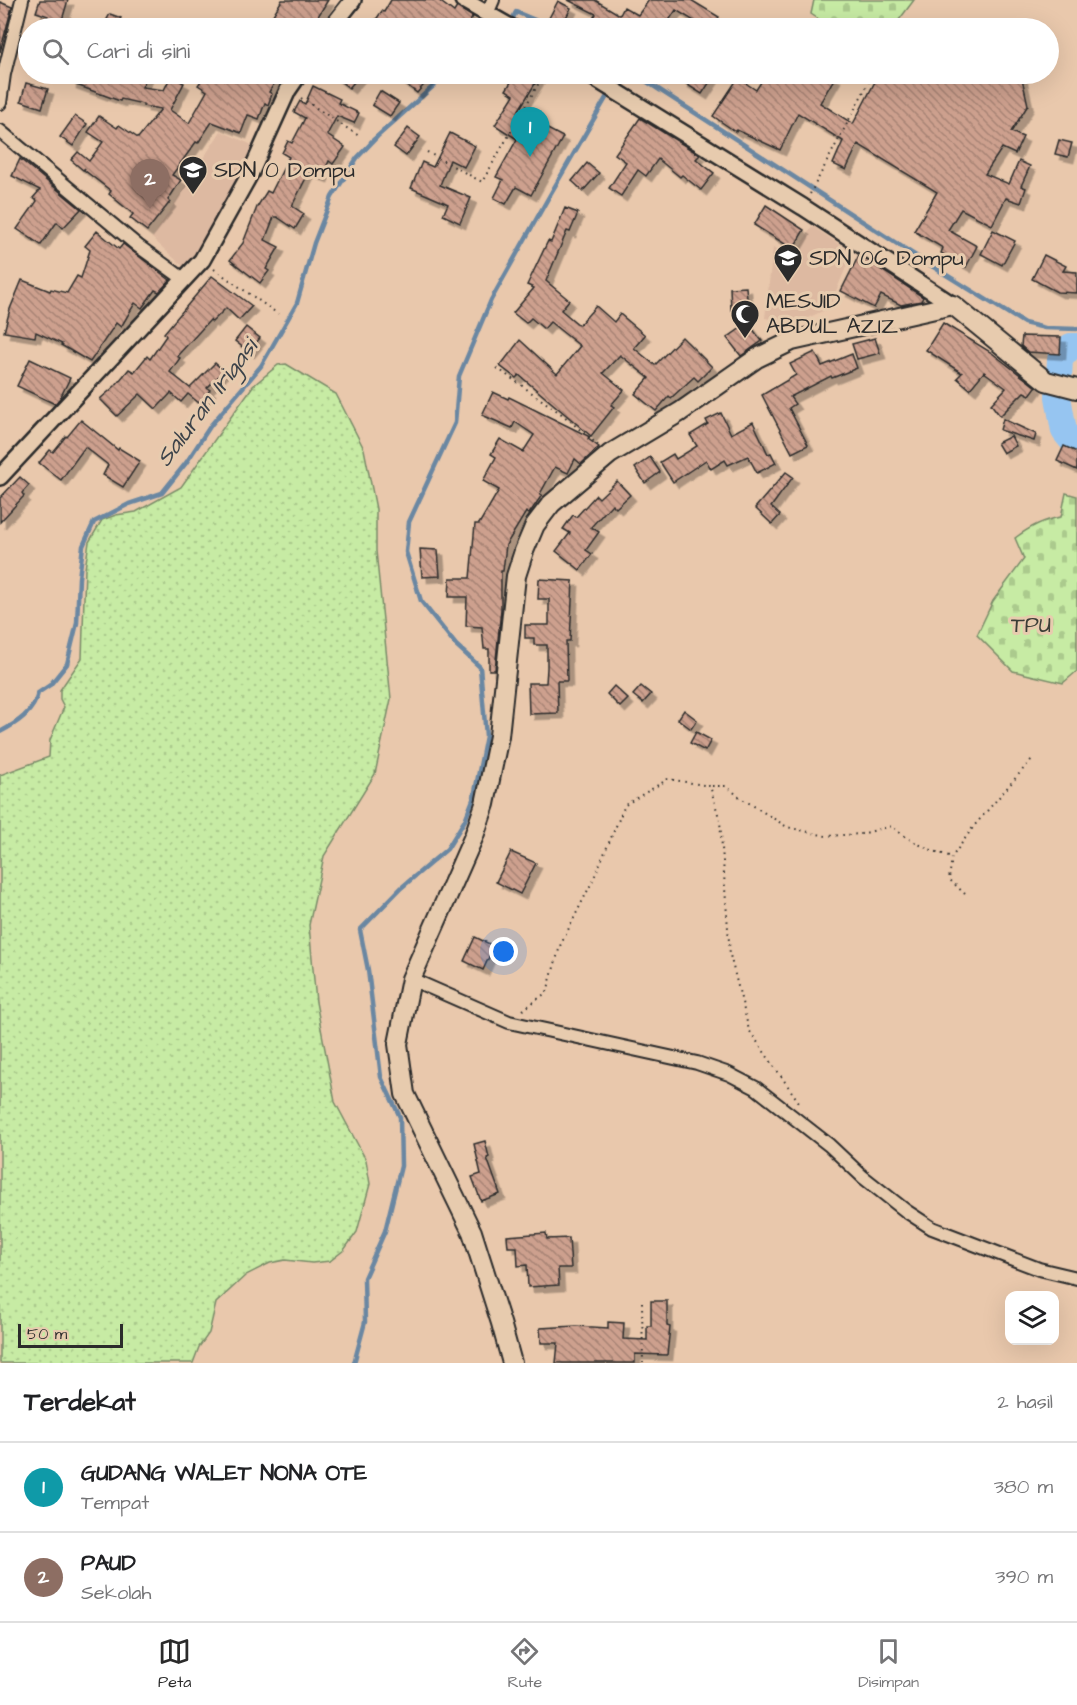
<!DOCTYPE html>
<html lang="id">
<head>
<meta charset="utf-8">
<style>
  :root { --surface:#fff; --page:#f6f6f6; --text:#202124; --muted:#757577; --line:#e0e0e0; --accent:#2b2b2b }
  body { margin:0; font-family:"Architects Daughter",sans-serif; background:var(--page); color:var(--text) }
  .controls { position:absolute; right:18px; bottom:18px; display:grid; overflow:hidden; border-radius:12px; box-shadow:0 6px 24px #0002 }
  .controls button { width:54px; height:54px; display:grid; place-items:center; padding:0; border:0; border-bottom:2px solid var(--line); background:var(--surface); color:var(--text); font:30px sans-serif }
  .scale { position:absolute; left:18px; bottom:15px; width:105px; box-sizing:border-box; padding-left:6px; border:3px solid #2b2b2b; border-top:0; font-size:16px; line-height:21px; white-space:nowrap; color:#2b2b2b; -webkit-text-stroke:4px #e7cbae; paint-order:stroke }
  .you { position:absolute; left:504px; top:952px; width:21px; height:21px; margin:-15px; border:4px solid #fff; border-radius:50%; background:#1a73e8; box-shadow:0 0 0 9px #1a73e833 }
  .badge { display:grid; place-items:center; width:39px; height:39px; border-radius:50%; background:var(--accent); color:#fff; font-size:20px; font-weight:700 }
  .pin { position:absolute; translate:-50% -50px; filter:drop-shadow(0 2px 3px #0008) }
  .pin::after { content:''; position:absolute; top:32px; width:21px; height:18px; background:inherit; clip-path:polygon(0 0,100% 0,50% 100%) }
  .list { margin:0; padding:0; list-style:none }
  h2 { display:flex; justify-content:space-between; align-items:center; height:78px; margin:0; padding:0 24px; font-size:26px }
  h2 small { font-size:20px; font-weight:400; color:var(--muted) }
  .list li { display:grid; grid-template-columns:39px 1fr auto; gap:18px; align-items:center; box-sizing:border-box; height:90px; padding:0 24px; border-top:2px solid var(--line) }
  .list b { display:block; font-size:22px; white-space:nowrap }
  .list p { margin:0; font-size:20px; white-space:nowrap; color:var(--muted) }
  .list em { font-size:20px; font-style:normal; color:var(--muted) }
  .icon { flex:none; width:33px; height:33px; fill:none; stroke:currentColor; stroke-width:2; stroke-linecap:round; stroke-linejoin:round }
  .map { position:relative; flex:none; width:1077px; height:1363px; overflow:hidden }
  .search { position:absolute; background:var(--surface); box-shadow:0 6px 24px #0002; left:18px; right:18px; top:18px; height:66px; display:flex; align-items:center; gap:15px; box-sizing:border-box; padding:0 21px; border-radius:33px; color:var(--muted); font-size:22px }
  .sheet { height:258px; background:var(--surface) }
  nav { display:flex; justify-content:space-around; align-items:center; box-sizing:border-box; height:84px; border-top:2px solid var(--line); background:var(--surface); font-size:16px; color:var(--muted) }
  nav a { display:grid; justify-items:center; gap:3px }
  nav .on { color:var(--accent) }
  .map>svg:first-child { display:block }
  .built { fill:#ddb9a1 }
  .grass { fill:url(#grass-dots); stroke:#798b68; stroke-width:1.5 }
  .cemetery { fill:url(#cemetery-stones); stroke:#798b68; stroke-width:1.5 }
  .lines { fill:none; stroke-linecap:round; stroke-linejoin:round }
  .stream { stroke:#6b87a2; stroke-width:4.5 }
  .river { stroke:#96c5f1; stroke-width:26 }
  .building { fill:url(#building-back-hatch); stroke:#2b2b2b; stroke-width:1.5; filter:url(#shadow) }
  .minor-casing { stroke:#2b2b2b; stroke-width:16 }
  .tertiary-casing { stroke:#2b2b2b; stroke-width:20 }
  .secondary-casing { stroke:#2b2b2b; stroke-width:22 }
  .path { stroke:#2b2b2b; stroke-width:2; stroke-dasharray:1.5 4.5; stroke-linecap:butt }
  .minor { stroke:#e7cbae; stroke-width:12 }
  .tertiary { stroke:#e7cbae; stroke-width:15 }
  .secondary { stroke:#e7cbae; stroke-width:18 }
  .labels { text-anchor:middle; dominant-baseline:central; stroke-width:6; stroke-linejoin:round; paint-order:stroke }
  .poi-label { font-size:22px; fill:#2b2b2b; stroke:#e7cbae; text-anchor:start }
  .park-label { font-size:22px; fill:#3b3e37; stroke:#e7cbae }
  .water-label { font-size:24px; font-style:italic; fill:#3b4249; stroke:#e7cbae }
</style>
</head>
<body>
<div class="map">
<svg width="1077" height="1363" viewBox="0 0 1077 1363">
  <defs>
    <pattern id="grass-dots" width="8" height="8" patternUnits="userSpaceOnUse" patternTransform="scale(1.5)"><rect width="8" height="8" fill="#c7eba4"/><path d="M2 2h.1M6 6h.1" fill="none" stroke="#abca8d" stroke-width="1.8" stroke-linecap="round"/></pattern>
    <pattern id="cemetery-stones" width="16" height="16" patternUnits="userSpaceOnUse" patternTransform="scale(1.5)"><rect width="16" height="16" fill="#c7eba4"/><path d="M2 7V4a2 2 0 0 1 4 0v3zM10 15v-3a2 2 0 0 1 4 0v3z" fill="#abca8d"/></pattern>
    <pattern id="building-back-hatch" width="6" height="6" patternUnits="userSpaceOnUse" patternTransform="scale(1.5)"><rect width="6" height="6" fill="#cda08e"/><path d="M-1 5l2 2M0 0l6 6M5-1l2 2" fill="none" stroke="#a78374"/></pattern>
    <filter id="shadow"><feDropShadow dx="5.5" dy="5.5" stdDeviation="0" flood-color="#0004"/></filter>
  </defs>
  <rect width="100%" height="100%" fill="#e9c8ac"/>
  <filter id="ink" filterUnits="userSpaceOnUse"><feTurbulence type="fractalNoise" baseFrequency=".0167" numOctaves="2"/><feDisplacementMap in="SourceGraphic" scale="12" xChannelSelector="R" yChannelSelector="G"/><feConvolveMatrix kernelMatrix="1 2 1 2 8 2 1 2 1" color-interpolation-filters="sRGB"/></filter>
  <g filter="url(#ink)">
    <g class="built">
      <polygon points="221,131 261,149 187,270 152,238"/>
      <polygon points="812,226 852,253 829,308 797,323 765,318 773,248 797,253"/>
    </g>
    <polygon class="grass" points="286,364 336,394 364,449 376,509 376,551 391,699 375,774 324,856 309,925 316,1002 335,1102 366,1160 370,1184 357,1232 344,1250 330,1261 312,1263 285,1260 270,1263 246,1275 216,1303 209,1333 199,1347 193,1363 0,1363 0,775 49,757 50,740 64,707 60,699 60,690 82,658 85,569 89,542 102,520 116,515 136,512 181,487 253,386 278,365"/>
    <g class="cemetery">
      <polygon points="814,0 914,0 893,28 832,28 811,14"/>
      <path d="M1066 493 1077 496V671L1063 683 1013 671 977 635 993 601 1024 559 1015 538C1030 527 1043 520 1061 517Z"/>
    </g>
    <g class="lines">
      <g class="stream">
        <polyline points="510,24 516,12 554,28"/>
        <polyline points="635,74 919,258 1024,323 1045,328 1077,329"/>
        <path d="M0 732C17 723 34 712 38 693L50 685 67 664 77 623 79 578 83 546 94 522 129 504 162 493 186 463 211 425 261 366 297 303 314 243 332 197 357 158 377 137 371 142 447 74"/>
        <polyline points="354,1363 365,1322 364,1278 385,1231 401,1166 400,1117 381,1077 368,970 360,930 401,888 447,849 465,820 474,797 486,736 480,667 456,645 421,601 406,552 409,522 455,423 459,376 491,300 551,193 610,91"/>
      </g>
      <polyline class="river" points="1077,346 1071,346 1060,359 1058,397 1064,431 1077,447"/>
    </g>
    <g class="building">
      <polygon points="40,0 68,0 62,20 59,19 56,28 44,28 48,16 36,12"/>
      <polygon points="282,0 328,0 311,28 265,28"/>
      <polygon points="391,0 438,0 454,12 457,7 473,17 465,28 370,28 382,11 384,12"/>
      <polygon points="568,0 595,0 620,15 624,7 638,15 649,0 691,0 719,17 712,28 693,28 696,22 676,10 664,28 587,28 596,14"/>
      <polygon points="558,1 571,8 561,27 548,20"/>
      <polygon points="0,2 12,7 0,52"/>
      <polygon points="110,14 121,18 115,28 102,28"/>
      <polygon points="73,74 148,74 142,87 164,90 171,76 184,83 170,110 189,123 207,91 198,85 206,74 280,74 269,92 272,94 268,105 265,103 259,119 248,115 241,133 212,122 198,143 196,142 172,175 181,180 168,200 170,202 147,231 130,218 133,214 109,194 111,191 84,170 85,168 83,170 71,160 78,152 89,161 103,142 88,132 99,116 117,128 119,125 138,138 161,109 143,106 143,104 121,99 120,101 71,83"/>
      <polygon points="331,74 361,74 349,88"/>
      <polygon points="392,74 433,74 417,93"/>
      <polygon points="516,74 541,74 517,113 563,137 531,195 516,187 506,204 494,198 503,180 496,177 517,139 495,125 514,95 506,90"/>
      <polygon points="688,74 715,74 702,94 683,82"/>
      <polygon points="766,74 828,74 835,77 820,103 853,124 879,74 1021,74 1028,105 1011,132 1023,137 1015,154 1002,148 985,174 1009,184 1019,161 1030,166 1021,186 1026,188 1021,203 1006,198 992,225 961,209 948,230 977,246 966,267 941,253 943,248 914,231 937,192 858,144 846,170 833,164 843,141 798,113 780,150 737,130 736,132 713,116 738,78 756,90"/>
      <polygon points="26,83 48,89 42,108 21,101"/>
      <polygon points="313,86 340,99 338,103 359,113 354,123 337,116 327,135 345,147 333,164 329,161 322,177 309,172 292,206 304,214 295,229 277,217 274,217 265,240 279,247 266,269 269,271 260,283 230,260 243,243 257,207 267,191 271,193 289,157 282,153 288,141 292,143 305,118 294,112 300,101 305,104"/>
      <polygon points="380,91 399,103 390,116 372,105"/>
      <polygon points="75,116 87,124 73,146 60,137"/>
      <polygon points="640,118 700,155 696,159 714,173 701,190 682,175 680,177 658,159 646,176 638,170 621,196 609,188 626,162 615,154"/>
      <polygon points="408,128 420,137 406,156 394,147"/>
      <polygon points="450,133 475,146 464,167 450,160 440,185 471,198 460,223 443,215 448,204 411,188 422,162 433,167"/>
      <polygon points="1059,140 1072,143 1068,157 1055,154"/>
      <polygon points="20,159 81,209 63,228 57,222 41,245 17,229 37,201 33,198 40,190 12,176"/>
      <polygon points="587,163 599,173 583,191 572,181"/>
      <polygon points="766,205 804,230 793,249 754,225"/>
      <polygon points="565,208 578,213 570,232 567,231 546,281 569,300 561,310 579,325 596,306 614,322 620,314 645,335 634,348 655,365 682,337 712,367 698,381 694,377 671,398 669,396 656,411 635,394 649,378 620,355 603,373 624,390 611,405 614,407 591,436 519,375 516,378 500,366 520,340 557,374 580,346 550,322 544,329 531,318 526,323 513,313 534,288 527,285 548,241 551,242"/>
      <polygon points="993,230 1015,241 1002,265 981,254"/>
      <polygon points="97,231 119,249 123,244 170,280 159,292 155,290 142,308 135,303 121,327 116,323 90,362 61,345 62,344 36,332 35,337 4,332 10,309 22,280 50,291 51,289 67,293 77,276 81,278 90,250 85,246"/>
      <polygon points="859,255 923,297 921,301 901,305 881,295 874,308 841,291"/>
      <polygon points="1044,255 1066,266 1063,271 1077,272 1077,293 1057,292 1032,279"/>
      <polygon points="212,276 252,306 239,320 226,308 212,322 210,320 177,356 180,358 170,372 190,388 215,363 224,371 207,388 210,390 199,403 188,394 181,402 171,393 156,409 140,394 117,416 100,399 115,386 129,369 134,372 147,356 150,359 166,336 164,333"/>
      <polygon points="746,287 748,309 731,310 730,288"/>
      <polygon points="748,323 762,341 741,356 727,338"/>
      <polygon points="943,323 992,353 1036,387 1030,395 1024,392 1000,416 991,404 1006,388 984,372 970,389 957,378 962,373 926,350"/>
      <polygon points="246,327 260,338 249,352 235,341"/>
      <polygon points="1022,336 1061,337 1060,354 1028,352 1021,346"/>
      <polygon points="875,338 880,353 857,359 852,344"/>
      <polygon points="815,352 822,366 852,354 857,368 832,378 831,376 790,397 795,404 789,408 808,445 792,453 762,395 796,375 790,364"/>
      <polygon points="30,359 70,378 60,398 55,404 17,386"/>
      <polygon points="493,392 508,399 509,397 590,437 588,439 599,447 581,464 575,459 568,473 555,467 540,494 542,495 529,514 526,512 506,545 503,571 501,571 501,609 495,670 489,670 489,649 484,649 482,627 466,626 467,597 449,597 450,578 470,578 475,524 479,524 499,490 483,481 496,457 491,454 500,439 523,452 534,435 515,422 512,428 482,415"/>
      <polygon points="721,413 731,434 753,422 768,454 771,453 776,463 757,473 748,456 728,465 725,460 711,469 706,460 673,482 660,462 673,454 676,459 697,446 690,435 708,424 706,420"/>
      <polygon points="1003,419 1036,434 1034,441 1000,430"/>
      <polygon points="81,420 118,450 119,448 140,461 123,487 103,475 108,465 85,447 61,480 39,463 50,450 53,452 66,436 67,437"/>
      <polygon points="1011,436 1016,446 1003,453 997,443"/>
      <polygon points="1064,446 1077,452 1077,470 1057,461"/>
      <polygon points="650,457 660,472 645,483 635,468"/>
      <polygon points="786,472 793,477 771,507 780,515 772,524 755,508"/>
      <polygon points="20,477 29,485 22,493 24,496 0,522 0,498"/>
      <polygon points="617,481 630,495 616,508 612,504 591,527 599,532 586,550 592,554 580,570 556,551 570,533 563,529 573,515 576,517 596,495 599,498"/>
      <polygon points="420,549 438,550 440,576 422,577"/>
      <polygon points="539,579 573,581 570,641 566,641 567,681 557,681 558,713 529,714 528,683 546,683 547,668 547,645 534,645 534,638 525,638 525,625 549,625 549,599 538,599"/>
      <polygon points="614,686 628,699 620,707 607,694"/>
      <polygon points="641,686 651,694 643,703 633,695"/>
      <polygon points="684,710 697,720 691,729 678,719"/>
      <polygon points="696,732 711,740 705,751 690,743"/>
      <polygon points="511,852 536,863 520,894 496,882"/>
      <polygon points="475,937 494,946 483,970 464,961"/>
      <polygon points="485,1141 489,1157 487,1158 500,1194 481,1201 472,1177 481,1174 474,1144"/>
      <polygon points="546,1233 547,1239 569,1238 571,1268 558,1268 559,1285 528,1287 527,1265 518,1266 517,1247 508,1247 507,1236"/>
      <polygon points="651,1301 667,1301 667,1326 670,1327 667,1355 635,1354 635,1363 556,1363 558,1343 541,1343 540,1328 576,1326 608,1328 608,1322 624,1323 623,1339 647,1340 647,1326 651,1326"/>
    </g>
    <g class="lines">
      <g class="minor-casing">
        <g id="minor">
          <polyline points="487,14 493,0"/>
          <polyline points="0,103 4,74 22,0"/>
          <polyline points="0,131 138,246 185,280"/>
          <polyline points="411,979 509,1022 697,1063 729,1074 756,1088 829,1145 863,1177 906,1211 932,1228 1039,1269 1077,1278"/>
        </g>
      </g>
      <g class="tertiary-casing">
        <g id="tertiary">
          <polyline points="463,0 512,28"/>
          <polyline points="331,28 353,0"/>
          <polyline points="588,74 803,207 953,305"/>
          <polyline points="0,477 202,260 251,172 288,90 299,74"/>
        </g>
      </g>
      <g class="secondary-casing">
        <polyline id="secondary" points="512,1363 501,1323 472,1232 405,1094 398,1044 411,979 474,836 485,804 499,736 516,576 524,551 535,525 551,504 610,454 680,412 757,358 792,341 953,305 1046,381 1077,389"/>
      </g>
      <g class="path">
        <polyline points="301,98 359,136"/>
        <polyline points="427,152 482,182 544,74"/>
        <polyline points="810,194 873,74"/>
        <polyline points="214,269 278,314"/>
        <polyline points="497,368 563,415 598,445"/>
        <path d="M712 786H726L741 798 787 827 826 836 861 834 892 826C910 842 929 850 952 857"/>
        <polyline points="965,894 949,879 952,857 974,826 1032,759"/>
        <polyline points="523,1010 547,992 560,946 593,880 625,805 668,779 710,786 720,821 730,955 749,1030 801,1105"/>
        <polyline points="642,1302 643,1363"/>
      </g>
      <use href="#minor" class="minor"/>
      <use href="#tertiary" class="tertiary"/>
      <use href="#secondary" class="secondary"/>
    </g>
  </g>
  <defs>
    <g id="school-pin" transform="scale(1.5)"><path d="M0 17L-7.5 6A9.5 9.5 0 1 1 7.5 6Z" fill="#2b2b2b" stroke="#e7cbae"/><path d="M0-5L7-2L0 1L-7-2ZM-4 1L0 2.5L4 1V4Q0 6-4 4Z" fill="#fff"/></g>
    <g id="mosque-pin" transform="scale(1.5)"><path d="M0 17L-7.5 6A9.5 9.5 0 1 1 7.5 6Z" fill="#2b2b2b" stroke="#e7cbae"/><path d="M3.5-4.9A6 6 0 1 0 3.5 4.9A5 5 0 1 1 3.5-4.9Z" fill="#fff"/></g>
  </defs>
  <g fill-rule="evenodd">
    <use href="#school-pin" x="193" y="170"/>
    <use href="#school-pin" x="788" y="258"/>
    <use href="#mosque-pin" x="745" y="314"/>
  </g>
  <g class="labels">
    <g class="poi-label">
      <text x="214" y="170">SDN 0 Dompu</text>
      <text x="809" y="258">SDN 06 Dompu</text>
      <text x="766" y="301">MESJID<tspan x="766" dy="25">ABDUL AZIZ</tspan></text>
    </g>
    <g class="park-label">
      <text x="1031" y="625">TPU</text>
    </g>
    <g class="water-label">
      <text transform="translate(207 403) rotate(-53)">Saluran Irigasi</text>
    </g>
  </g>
</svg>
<div class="controls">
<button><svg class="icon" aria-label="layers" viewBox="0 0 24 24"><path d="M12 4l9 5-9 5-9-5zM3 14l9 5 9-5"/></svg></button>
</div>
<div class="scale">50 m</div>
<div class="you"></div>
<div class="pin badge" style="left:530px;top:157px;background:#0f9aa8">1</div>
<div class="pin badge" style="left:150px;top:209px;background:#8d6e63">2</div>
<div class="search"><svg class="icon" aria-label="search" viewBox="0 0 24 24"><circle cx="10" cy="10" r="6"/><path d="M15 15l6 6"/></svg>Cari di sini</div>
</div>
<section class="sheet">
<h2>Terdekat<small>2 hasil</small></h2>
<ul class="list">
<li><span class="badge" style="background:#0f9aa8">1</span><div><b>GUDANG WALET NONA OTE</b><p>Tempat</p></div><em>380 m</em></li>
<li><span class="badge" style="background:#8d6e63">2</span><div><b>PAUD</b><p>Sekolah</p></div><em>390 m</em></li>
</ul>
</section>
<nav>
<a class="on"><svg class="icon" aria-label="map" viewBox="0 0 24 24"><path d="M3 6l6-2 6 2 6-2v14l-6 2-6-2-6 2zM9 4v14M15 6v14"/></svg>Peta</a>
<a><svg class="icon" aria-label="directions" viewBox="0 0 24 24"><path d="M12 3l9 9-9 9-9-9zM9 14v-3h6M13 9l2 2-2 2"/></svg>Rute</a>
<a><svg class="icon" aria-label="saved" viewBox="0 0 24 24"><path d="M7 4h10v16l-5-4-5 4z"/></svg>Disimpan</a>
</nav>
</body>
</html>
